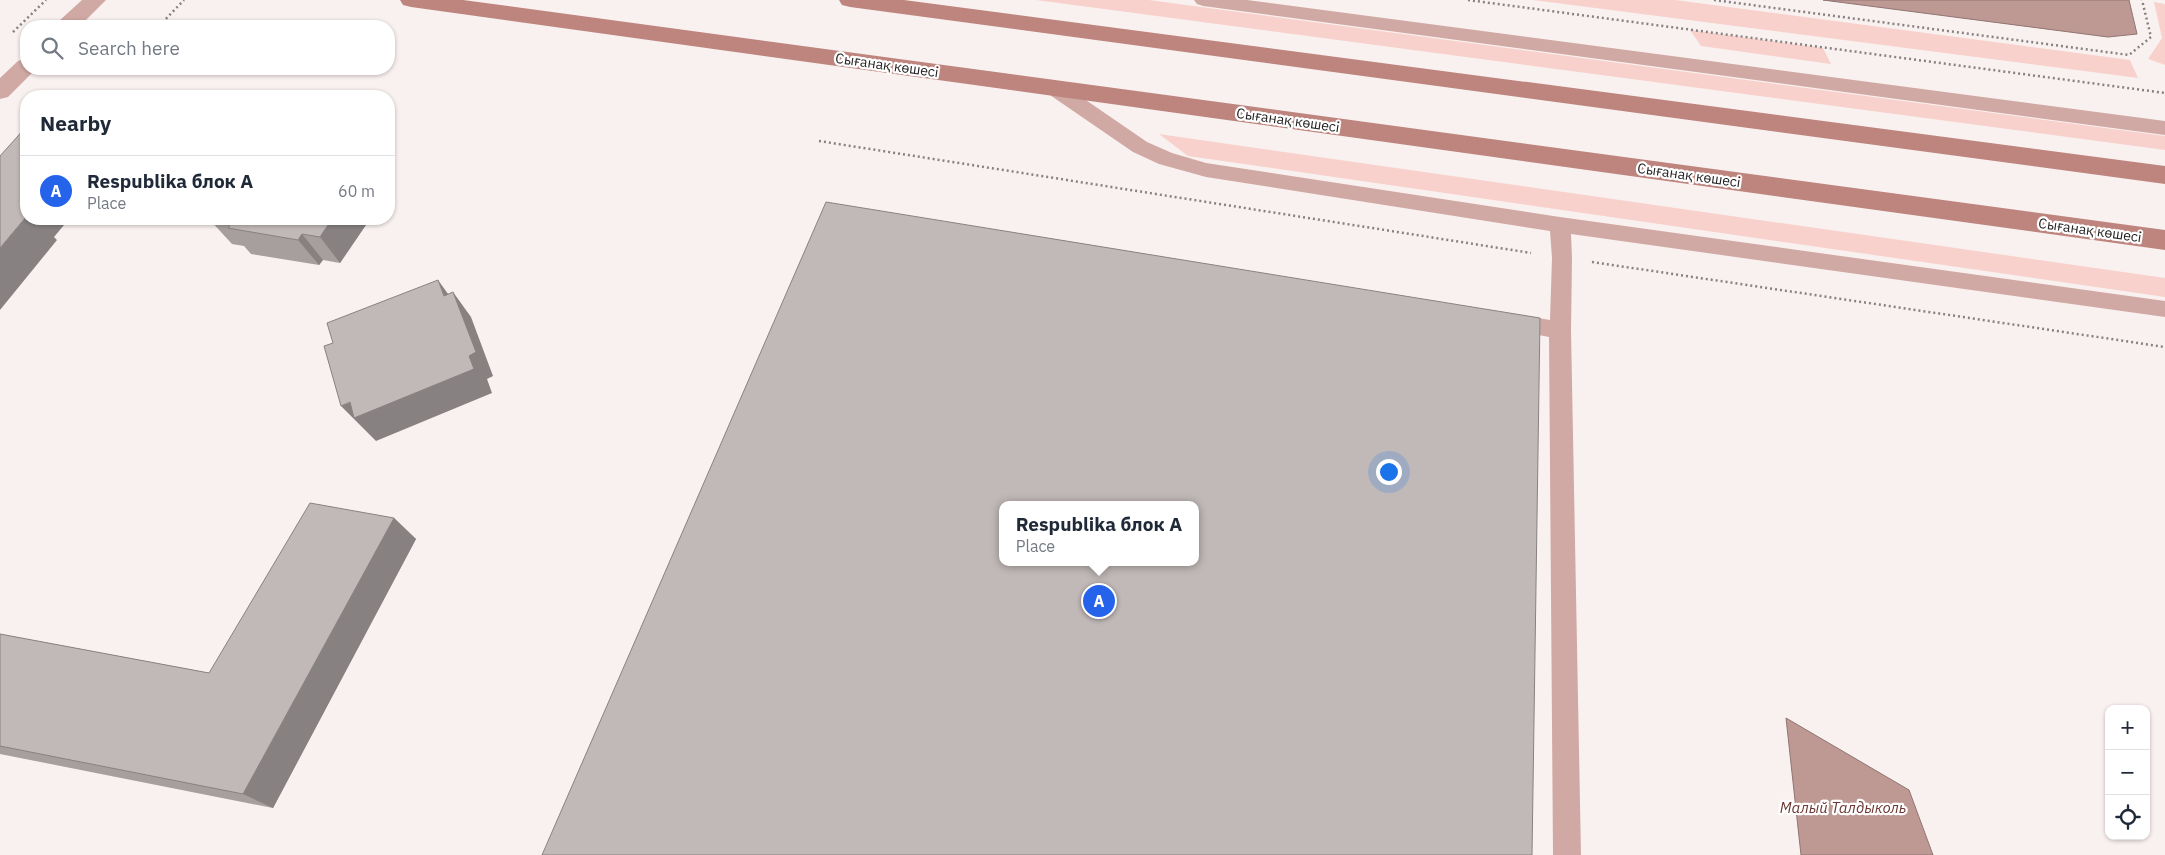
<!DOCTYPE html>
<html lang="en">
<head>
<meta charset="utf-8">
<style>
  :root { --surface:#fff; --page:#f6f6f7; --text:#1f2937; --muted:#747a83; --line:#e0e1e3; --accent:#2563eb }
  body { margin:0; font-family:"IBM Plex Sans",sans-serif; background:var(--page); color:var(--text) }
  .controls { position:absolute; right:15px; bottom:15px; display:grid; overflow:hidden; border-radius:10px; box-shadow:0 1px 4px #0004 }
  .controls button { width:45px; height:45px; display:grid; place-items:center; padding:0; border:0; border-bottom:1px solid var(--line); background:var(--surface); color:var(--text); font:25px sans-serif }
  .you { position:absolute; left:1388px; top:471px; width:18px; height:18px; margin:-12px; border:4px solid #fff; border-radius:50%; background:#1a73e8; box-shadow:0 0 0 8px #1a73e833 }
  .badge { display:grid; place-items:center; width:32px; height:32px; border-radius:50%; background:var(--accent); color:#fff; font-size:16px; font-weight:700 }
  .pin { position:absolute; translate:-50% -50%; border:2px solid #fff; box-shadow:0 1px 5px #0006 }
  .popup { position:absolute; left:999px; top:501px; width:200px; height:65px; box-sizing:border-box; display:grid; place-content:center; border-radius:10px; background:var(--surface); filter:drop-shadow(0 1px 4px #0005); font-size:16px; white-space:nowrap; color:var(--muted) }
  .popup b { font-size:19px; color:var(--text) }
  .popup::after { content:''; position:absolute; left:50%; top:100%; margin-left:-10px; border:10px solid transparent; border-top-color:var(--surface) }
  .list { margin:0; padding:0; list-style:none }
  h2 { display:flex; justify-content:space-between; align-items:center; height:65px; margin:0; padding:0 20px; font-size:21px }
  h2 small { font-size:16px; font-weight:400; color:var(--muted) }
  .list li { display:grid; grid-template-columns:32px 1fr auto; gap:15px; align-items:center; box-sizing:border-box; height:70px; padding:0 20px; border-top:1px solid var(--line) }
  .list b { display:block; font-size:19px; white-space:nowrap }
  .list p { margin:0; font-size:16px; white-space:nowrap; color:var(--muted) }
  .list em { font-size:16px; font-style:normal; color:var(--muted) }
  .icon { flex:none; width:28px; height:28px; fill:none; stroke:currentColor; stroke-width:2; stroke-linecap:round; stroke-linejoin:round }
  .map { position:relative; flex:none; width:2165px; height:855px; overflow:hidden }
  .search { position:absolute; background:var(--surface); box-shadow:0 1px 4px #0004; left:20px; top:20px; width:375px; height:55px; display:flex; align-items:center; gap:12px; box-sizing:border-box; padding:0 18px; border-radius:20px; color:var(--muted); font-size:19px }
  .panel { position:absolute; background:var(--surface); box-shadow:0 1px 4px #0004; left:20px; top:90px; width:375px; height:135px; border-radius:20px }
  .map>svg:first-child { display:block }
  .green { fill:#f8d1cc }
  .water { fill:#be9994; stroke:#907572 }
  .lines { fill:none; stroke-linecap:round; stroke-linejoin:round }
  .path { stroke:#878181; stroke-width:2.5; stroke-dasharray:2 3; stroke-linecap:butt }
  .service { fill:#d1a9a4; fill-rule:evenodd }
  .minor { fill:#d1a9a4; fill-rule:evenodd }
  .secondary { fill:#be857e; fill-rule:evenodd }
  .wall { fill:#a69f9e }
  .shaded-wall { fill:#878281 }
  .building { fill:#c1b9b8; stroke:#878281; fill-rule:evenodd }
  .labels { text-anchor:middle; dominant-baseline:central; stroke-width:4.5; stroke-linejoin:round; paint-order:stroke }
  .street-label { font-size:14px; fill:#242121; stroke:#fff }
  .water-label { font-size:15px; font-style:italic; fill:#6a3530; stroke:#fff }
</style>
</head>
<body>
<div class="map">
<svg width="2165" height="855" viewBox="0 0 2165 855">
  <rect width="100%" height="100%" fill="#f9f1f0"/>
  <g class="green">
    <polygon points="1036,0 1149,0 2165,136 2165,150"/>
    <polygon points="1533,0 1675,0 2130,60 2138,78"/>
    <polygon points="2154,2 2165,4 2165,65 2148,59 2162,38"/>
    <polygon points="1690,30 1823,48 1831,64 1701,46"/>
    <polygon points="1159,134 2165,278 2165,297 1188,156"/>
  </g>
  <g class="water">
    <polygon points="1823,0 2129,0 2137,34 2108,37"/>
    <polygon points="1786,718 1909,790 1933,855 1801,855"/>
  </g>
  <g class="lines">
    <g class="path">
      <polyline points="1468,0 2165,93"/>
      <polyline points="1714,0 2129,55 2151,37 2142,0"/>
      <polyline points="159,26 184,0"/>
      <polyline points="13,32 46,0"/>
      <polyline points="819,141 1531,253"/>
      <polyline points="1592,262 2165,347"/>
    </g>
    <g class="service">
      <polygon points="1194,0 1247,0 2165,121 2165,135 1203,6 1197,4"/>
      <polygon points="1054,82 1061,83 1147,142 1172,153 1206,163 1560,217 2165,301 2165,317 1571,234 1572,258 1571,330 1581,855 1553,855 1549,337 1501,328 1498,322 1501,316 1509,313 1550,320 1552,258 1550,231 1206,177 1159,164 1133,152 1047,93 1045,88 1047,83"/>
    </g>
    <g class="minor">
      <polygon points="82,0 106,0 80,26 56,26 59,21"/>
      <polygon points="26,58 26,69 36,69 8,97 0,99 0,78 18,61"/>
    </g>
    <g class="secondary">
      <polygon points="400,0 463,0 2165,230 2165,250 411,7 403,5"/>
      <polygon points="839,0 904,0 2165,166 2165,184 850,7 842,5"/>
    </g>
  </g>
  <g class="wall">
    <polygon points="209,219 370,219 340,263 323,260 319,265 251,254 244,246 232,244"/>
    <polygon points="394,518 416,539 273,808 0,754 0,634 209,673"/>
  </g>
  <g class="shaded-wall">
    <polygon points="389,182 392,186 389,191"/>
    <polygon points="26,217 26,219 69,219 54,237 57,240 0,310 0,248"/>
    <polygon points="332,219 370,219 340,263 320,237"/>
    <polygon points="302,234 323,260 319,265 298,240"/>
    <polygon points="438,280 456,305 444,296"/>
    <polygon points="453,292 471,317 493,376 487,379 492,393 376,441 341,406 469,356"/>
    <polygon points="394,518 416,539 273,808 243,794"/>
  </g>
  <g class="building">
    <polygon points="56,94 70,96 54,96"/>
    <polygon points="26,127 26,209 23,213 26,214 26,217 0,248 0,156"/>
    <path d="M826 202 1540 318 1532 855H542ZM1003 505H1195V562H1003Z"/>
    <polygon points="212,219 332,219 320,237 302,234 298,240 228,228 232,222"/>
    <polygon points="438,280 444,296 453,292 476,352 469,356 474,369 354,418 350,402 341,406 324,346 333,343 327,323"/>
    <polygon points="310,503 394,518 243,794 0,746 0,634 209,673"/>
  </g>
  <g class="labels">
    <g class="street-label">
      <text transform="translate(887 65) rotate(8)">Сығанақ көшесі</text>
      <text transform="translate(1288 120) rotate(8)">Сығанақ көшесі</text>
      <text transform="translate(1689 175) rotate(8)">Сығанақ көшесі</text>
      <text transform="translate(2090 230) rotate(8)">Сығанақ көшесі</text>
    </g>
    <g class="water-label">
      <text x="1843" y="807">Малый Талдыколь</text>
    </g>
  </g>
</svg>
<div class="controls">
<button>+</button>
<button>−</button>
<button><svg class="icon" aria-label="locate" viewBox="0 0 24 24"><circle cx="12" cy="12" r="6"/><path d="M12 2v4M12 18v4M2 12h4M18 12h4"/></svg></button>
</div>
<div class="you"></div>
<div class="pin badge" style="left:1099px;top:601px">A</div>
<div class="popup"><b>Respublika блок А</b>Place</div>
<div class="search"><svg class="icon" aria-label="search" viewBox="0 0 24 24"><circle cx="10" cy="10" r="6"/><path d="M15 15l6 6"/></svg>Search here</div>
<section class="panel">
<h2>Nearby<small></small></h2>
<ul class="list">
<li><span class="badge">A</span><div><b>Respublika блок А</b><p>Place</p></div><em>60 m</em></li>
</ul>
</section>
</div>
</body>
</html>
